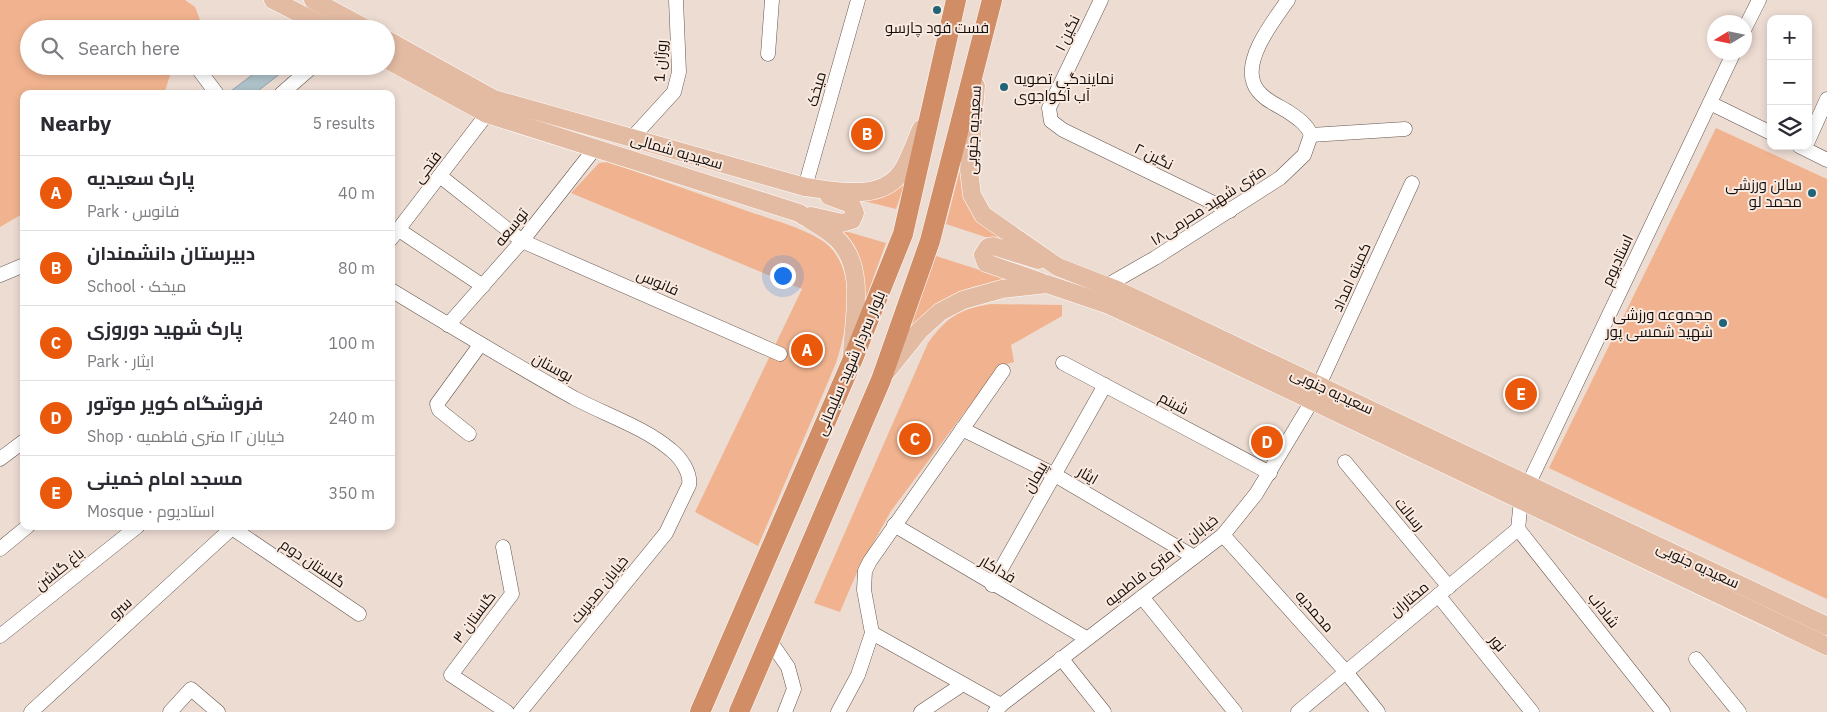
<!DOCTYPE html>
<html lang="en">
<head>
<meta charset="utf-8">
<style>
  :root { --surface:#fff; --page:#f2f2f3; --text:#2b2b33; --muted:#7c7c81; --line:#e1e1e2; --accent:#ea580c }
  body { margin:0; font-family:"IBM Plex Sans",Cairo,sans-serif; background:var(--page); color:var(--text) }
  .controls { position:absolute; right:15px; top:15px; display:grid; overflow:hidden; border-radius:10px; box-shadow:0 2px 8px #0003 }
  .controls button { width:45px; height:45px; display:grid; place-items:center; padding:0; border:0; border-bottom:1px solid var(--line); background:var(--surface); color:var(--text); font:25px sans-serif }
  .compass { position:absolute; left:1707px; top:15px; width:45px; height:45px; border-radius:50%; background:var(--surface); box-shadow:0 2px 8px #0003; rotate:260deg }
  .you { position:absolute; left:782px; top:275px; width:18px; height:18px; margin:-12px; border:4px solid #fff; border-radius:50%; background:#1a73e8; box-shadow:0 0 0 8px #1a73e833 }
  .badge { display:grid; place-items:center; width:32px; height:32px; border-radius:50%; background:var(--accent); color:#fff; font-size:16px; font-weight:700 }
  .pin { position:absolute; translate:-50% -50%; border:2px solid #fff; box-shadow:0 1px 5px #0006 }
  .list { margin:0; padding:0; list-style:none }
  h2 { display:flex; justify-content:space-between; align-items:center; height:65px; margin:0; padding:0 20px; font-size:21px }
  h2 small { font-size:16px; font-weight:400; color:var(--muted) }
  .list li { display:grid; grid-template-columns:32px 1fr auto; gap:15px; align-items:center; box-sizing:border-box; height:75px; padding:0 20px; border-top:1px solid var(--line) }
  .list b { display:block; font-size:19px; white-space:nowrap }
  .list p { margin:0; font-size:16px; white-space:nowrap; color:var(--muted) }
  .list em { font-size:16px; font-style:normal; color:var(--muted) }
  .icon { flex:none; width:28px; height:28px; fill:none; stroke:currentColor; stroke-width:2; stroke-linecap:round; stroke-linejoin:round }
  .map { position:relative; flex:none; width:1827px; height:712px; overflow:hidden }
  .search { position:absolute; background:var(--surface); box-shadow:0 2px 8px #0003; left:20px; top:20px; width:375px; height:55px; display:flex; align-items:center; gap:12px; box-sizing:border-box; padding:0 18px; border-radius:28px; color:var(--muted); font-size:19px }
  .panel { position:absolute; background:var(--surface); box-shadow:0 2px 8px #0003; left:20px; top:90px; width:375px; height:440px; border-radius:10px }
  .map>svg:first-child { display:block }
  .green { fill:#f1b38f }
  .building { fill:#afc3ca; stroke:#90a3aa }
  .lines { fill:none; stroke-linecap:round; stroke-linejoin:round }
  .minor-casing { stroke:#65564e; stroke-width:15 }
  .major-casing { stroke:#fff; stroke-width:19 }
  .highway-casing { stroke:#fff; stroke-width:21 }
  .minor { stroke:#fff; stroke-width:14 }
  .major { stroke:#e3bba3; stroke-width:18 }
  .highway { stroke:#d18e66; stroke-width:20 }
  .poi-dot { fill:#216377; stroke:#fae9df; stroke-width:2 }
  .labels { text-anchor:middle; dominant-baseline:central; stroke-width:4; stroke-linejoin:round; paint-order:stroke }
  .poi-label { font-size:15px; fill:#130e0b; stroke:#fae9df; text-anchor:end }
  .street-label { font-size:15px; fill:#130e0b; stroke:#fae9df }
</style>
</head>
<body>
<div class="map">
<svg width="1827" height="712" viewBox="0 0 1827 712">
  <rect width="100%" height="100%" fill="#eddcd2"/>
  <g class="green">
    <polygon points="0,0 185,0 195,7 200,20 190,29 29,29 29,66 173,66 164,94 24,94 24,213 0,227"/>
    <polygon points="1716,128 1827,179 1827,599 1549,468"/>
    <path d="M608 162C654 178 701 194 747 211 770 219 813 230 830 247 858 277 847 329 836 363L758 546 695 512 802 289 571 193 599 163Z"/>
    <path d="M962 162C963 176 963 192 968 205 973 221 1005 238 1019 248L946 224Z"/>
    <path d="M908 174 896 209 852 198C882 197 891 201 908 174Z"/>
    <path d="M838 229 886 243 862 309C864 281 866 246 838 229Z"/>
    <path d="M936 256 1014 281C960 284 946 296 908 334Z"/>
    <path d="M991 304 1062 305V316L1011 345 1014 362 999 366 891 511 858 570 840 612 814 603 928 343C947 317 959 309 991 304Z"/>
  </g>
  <polygon class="building" points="264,66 290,66 254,94 227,94"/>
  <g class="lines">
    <g class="minor-casing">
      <g id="minor">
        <polyline points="1101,0 1049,108 1051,121 1063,130 1230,211"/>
        <path d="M1288 0C1274 20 1243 59 1254 84 1259 97 1275 104 1287 111 1296 117 1307 124 1311 135"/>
        <polyline points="1744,30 1759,0"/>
        <polyline points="768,54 772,0"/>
        <polyline points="196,66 217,94"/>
        <polyline points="281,94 313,66"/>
        <polyline points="1710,103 1771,133"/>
        <polyline points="1311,135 1405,129"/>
        <polyline points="632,138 674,92 679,72 676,0"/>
        <polyline points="1808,141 1827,99"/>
        <polyline points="1799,146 1827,160"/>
        <polyline points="440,176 522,241 780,354"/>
        <polyline points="805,187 858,0"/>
        <polyline points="399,230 483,286"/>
        <polyline points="391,239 487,114"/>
        <polyline points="0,275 24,265"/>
        <polyline points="1106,286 1155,258 1280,178 1304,155 1311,135"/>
        <path d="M391 290C452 327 512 363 574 398 606 415 644 427 671 450 681 458 691 473 689 485L666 533 520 712"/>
        <polyline points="448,325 522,241 596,147"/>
        <polyline points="1063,363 1270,473"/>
        <polyline points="1319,385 1412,183"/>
        <polyline points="962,429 1055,475 1194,557"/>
        <polyline points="469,434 439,410 437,404 480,345"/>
        <polyline points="0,459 24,441"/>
        <polyline points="1345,462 1449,587"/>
        <polyline points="1528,485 1734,52"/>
        <polyline points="894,525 1086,638"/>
        <polyline points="224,526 232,528 359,614"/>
        <polyline points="1518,529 1663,712"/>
        <polyline points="1223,535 1346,672 1378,712"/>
        <polyline points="503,547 512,594 451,675 507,712"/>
        <polyline points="0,549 28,526"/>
        <polyline points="992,585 1105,385"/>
        <polyline points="1438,595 1532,712"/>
        <polyline points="1142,597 1235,712"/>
        <polyline points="872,633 1001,705"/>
        <polyline points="0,636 138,526"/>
        <polyline points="770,641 788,667 794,689 785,712"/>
        <polyline points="1061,658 1104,712"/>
        <polyline points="1696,659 1739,712"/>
        <polyline points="31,712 232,528"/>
        <polyline points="170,712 191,689 218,712"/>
        <polyline points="838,712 858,675 872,633 864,590 865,571 870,561 1003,371"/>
        <polyline points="921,712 963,684"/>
        <polyline points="995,712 1001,705 1223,535 1256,494 1312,401"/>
        <polyline points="1298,712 1518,529 1521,500"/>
      </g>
    </g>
    <g class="major-casing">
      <g id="major">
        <polyline points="273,0 330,29"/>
        <polyline points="313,0 367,29"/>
        <path d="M386 39 494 99 805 187C839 191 884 203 904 168 911 156 915 142 921 129"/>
        <path d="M386 59 487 114 799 213C811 221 826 228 837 239 866 267 854 316 852 353"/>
        <polyline points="976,86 969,170 972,195 983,215 1058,267 1117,290 1181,320 1827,626"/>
        <polyline points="811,216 842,223 852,220 855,213 851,204 829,196"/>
        <polyline points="1038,260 993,246 988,247 983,255 986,263 1041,282"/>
        <polyline points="887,371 920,330 940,312 963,300 1002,289 1047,284 1109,305 1174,335 1827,646"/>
      </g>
    </g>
    <g class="highway-casing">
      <g id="highway">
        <polyline points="700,712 852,361 903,234 956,0"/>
        <polyline points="739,712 881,380 930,241 992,0"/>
      </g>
    </g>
    <use href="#minor" class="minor"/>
    <use href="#major" class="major"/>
    <use href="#highway" class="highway"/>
  </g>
  <g class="poi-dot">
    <circle cx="937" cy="10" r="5"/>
    <circle cx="1004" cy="87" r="5"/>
    <circle cx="1812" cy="193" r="5"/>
    <circle cx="1723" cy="323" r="5"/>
  </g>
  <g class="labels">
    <g class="poi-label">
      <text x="937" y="27" text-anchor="middle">فست فود چارسو</text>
      <text x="1014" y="78" text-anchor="start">نمایندگی تصویه<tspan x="1014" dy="17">آب آکواجوی</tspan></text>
      <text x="1802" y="184">سالن ورزشی<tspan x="1802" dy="17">محمد لو</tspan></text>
      <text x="1713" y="314">مجموعه ورزشی<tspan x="1713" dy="17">شهید شمسی پور</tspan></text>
    </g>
    <g class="street-label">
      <text transform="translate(1067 33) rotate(-64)">نگین ۱</text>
      <text transform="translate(660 61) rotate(-87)">روژان 1</text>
      <text transform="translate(816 89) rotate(-74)">میخک</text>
      <text transform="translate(973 130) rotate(-87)">سعیدیه جنوبی</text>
      <text transform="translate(677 151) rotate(16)">سعیدیه شمالی</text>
      <text transform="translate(1154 156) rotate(26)">نگین ۲</text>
      <text transform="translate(427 167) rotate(-53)">فتحی</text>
      <text transform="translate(1208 205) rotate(-33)">۱۸متری شهید محرمی</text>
      <text transform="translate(511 227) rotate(-51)">توسعه</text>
      <text transform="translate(1617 260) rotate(-65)">استادیوم</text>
      <text transform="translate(1351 277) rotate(-66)">کمیته امداد</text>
      <text transform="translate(658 282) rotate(24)">فانوس</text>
      <text transform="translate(850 363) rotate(-67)">بلوار سردار شهید سلیمانی</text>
      <text transform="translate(553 367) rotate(29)">بوستان</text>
      <text transform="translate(1332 391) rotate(25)">سعیدیه جنوبی</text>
      <text transform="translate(1174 403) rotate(28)">شبنم</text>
      <text transform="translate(1088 475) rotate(30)">ایثار</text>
      <text transform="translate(1035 477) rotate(-60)">پیمان</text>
      <text transform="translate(1410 514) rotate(51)">رسالت</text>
      <text transform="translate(1161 560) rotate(-38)">خیابان ۱۲ متری فاطمیه</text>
      <text transform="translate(313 563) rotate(34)">گلستان دوم</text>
      <text transform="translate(1698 565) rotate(25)">سعیدیه جنوبی</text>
      <text transform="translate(59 569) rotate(-39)">باغ گلشن</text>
      <text transform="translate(998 569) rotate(31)">فداکار</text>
      <text transform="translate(599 589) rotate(-51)">خیابان مدیریت</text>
      <text transform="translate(1409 599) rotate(-40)">مختاران</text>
      <text transform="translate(120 608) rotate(-42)">سرو</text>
      <text transform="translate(1604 610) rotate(52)">شاداب</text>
      <text transform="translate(1315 611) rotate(49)">محمدیه</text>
      <text transform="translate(474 617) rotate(-53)">گلستان ۳</text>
      <text transform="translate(1498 643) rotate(51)">نور</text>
    </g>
  </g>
</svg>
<div class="controls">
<button>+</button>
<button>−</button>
<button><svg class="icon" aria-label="layers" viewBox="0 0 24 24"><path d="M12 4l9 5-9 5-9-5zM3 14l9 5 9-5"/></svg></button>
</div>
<svg class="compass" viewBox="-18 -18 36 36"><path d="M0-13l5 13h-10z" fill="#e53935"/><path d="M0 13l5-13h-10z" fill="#7c7c81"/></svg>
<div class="you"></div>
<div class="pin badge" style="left:807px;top:350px">A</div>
<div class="pin badge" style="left:867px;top:134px">B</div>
<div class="pin badge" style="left:915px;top:439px">C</div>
<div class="pin badge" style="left:1267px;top:442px">D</div>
<div class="pin badge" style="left:1521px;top:394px">E</div>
<div class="search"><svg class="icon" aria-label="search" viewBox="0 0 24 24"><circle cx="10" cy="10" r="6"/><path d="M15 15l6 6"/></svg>Search here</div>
<section class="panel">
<h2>Nearby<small>5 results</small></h2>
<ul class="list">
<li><span class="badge">A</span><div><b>پارک سعیدیه</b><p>Park · فانوس</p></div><em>40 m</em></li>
<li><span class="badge">B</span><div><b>دبیرستان دانشمندان</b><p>School · میخک</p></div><em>80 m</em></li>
<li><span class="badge">C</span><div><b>پارک شهید دوروزی</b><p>Park · ایثار</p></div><em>100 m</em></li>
<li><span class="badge">D</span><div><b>فروشگاه کویر موتور</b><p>Shop · خیابان ۱۲ متری فاطمیه</p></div><em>240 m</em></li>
<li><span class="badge">E</span><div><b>مسجد امام خمینی</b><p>Mosque · استادیوم</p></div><em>350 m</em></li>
</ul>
</section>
</div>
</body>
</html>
